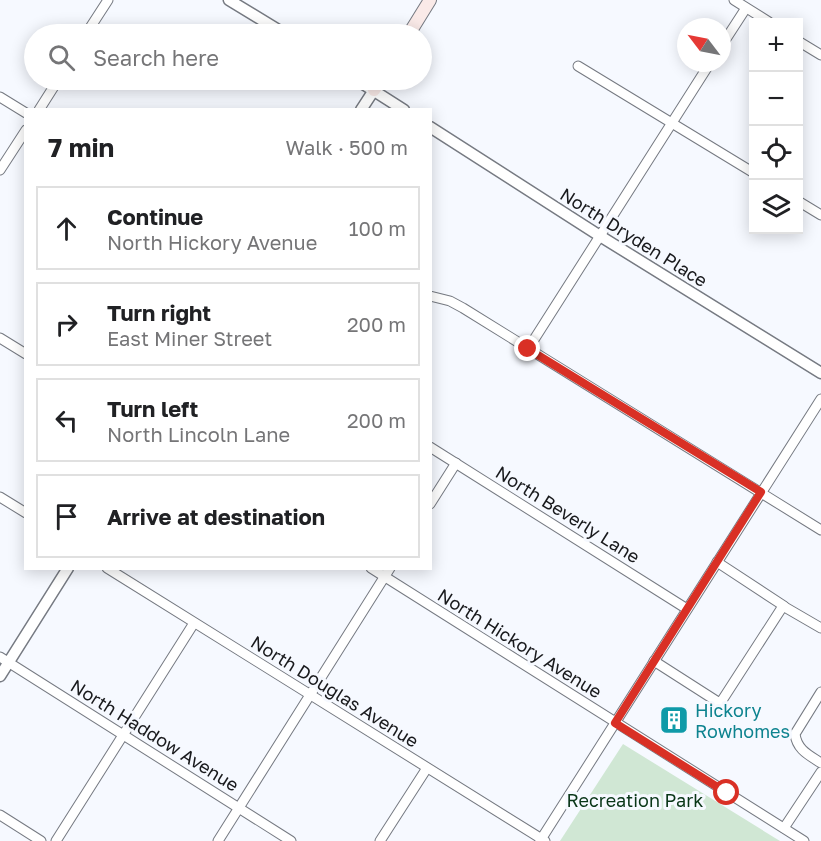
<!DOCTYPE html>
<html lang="en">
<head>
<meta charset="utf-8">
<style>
  :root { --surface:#fff; --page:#f2f2f2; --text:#202124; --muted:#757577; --line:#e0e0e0 }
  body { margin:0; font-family:"Golos Text",sans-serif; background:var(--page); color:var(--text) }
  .controls { position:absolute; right:18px; top:18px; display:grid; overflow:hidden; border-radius:0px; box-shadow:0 3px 15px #0003 }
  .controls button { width:54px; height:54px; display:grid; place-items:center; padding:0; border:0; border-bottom:2px solid var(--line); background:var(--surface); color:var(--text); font:30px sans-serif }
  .compass { position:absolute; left:677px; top:18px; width:54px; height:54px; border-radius:50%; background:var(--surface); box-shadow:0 3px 15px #0003; rotate:302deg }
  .stop { position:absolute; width:18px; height:18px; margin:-14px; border:4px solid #d93025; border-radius:50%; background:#fff }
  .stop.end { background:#d93025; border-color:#fff; box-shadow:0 2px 6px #0008 }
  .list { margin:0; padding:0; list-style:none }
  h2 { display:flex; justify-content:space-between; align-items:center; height:78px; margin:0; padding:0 24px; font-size:26px }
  h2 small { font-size:20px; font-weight:400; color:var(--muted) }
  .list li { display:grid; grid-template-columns:39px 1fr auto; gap:18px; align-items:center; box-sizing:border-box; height:84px; margin:0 12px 12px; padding:0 12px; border:2px solid var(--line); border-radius:0px }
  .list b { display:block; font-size:22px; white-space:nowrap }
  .list p { margin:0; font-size:20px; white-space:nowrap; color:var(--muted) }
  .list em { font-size:20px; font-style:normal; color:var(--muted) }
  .icon { flex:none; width:33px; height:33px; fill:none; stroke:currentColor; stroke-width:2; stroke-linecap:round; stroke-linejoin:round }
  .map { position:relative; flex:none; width:821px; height:841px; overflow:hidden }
  .search { position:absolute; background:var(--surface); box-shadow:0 3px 15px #0003; left:24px; top:24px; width:408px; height:66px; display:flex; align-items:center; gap:15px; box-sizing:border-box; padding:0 21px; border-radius:33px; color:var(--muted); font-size:22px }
  .panel { position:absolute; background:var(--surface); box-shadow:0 3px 15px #0003; left:24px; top:108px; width:408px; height:462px; border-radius:0px }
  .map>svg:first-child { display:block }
  .green { fill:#d0e7d4 }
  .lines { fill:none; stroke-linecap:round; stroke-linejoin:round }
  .minor-casing { stroke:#767a82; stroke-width:11 }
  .tertiary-casing { stroke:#767a82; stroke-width:13 }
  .secondary-casing { stroke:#767a82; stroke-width:14 }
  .minor { stroke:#fff; stroke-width:9 }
  .tertiary { stroke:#fff; stroke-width:10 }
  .secondary { stroke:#faeae8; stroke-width:12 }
  .route { stroke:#d93025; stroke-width:8 }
  .labels { text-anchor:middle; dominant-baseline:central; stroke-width:6; stroke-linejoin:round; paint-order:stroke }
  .street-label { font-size:18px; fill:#18191c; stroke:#f6f9ff }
  .culture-label { font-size:18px; fill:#0d838f; stroke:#f6f9ff; text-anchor:start }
  .park-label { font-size:18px; fill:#093617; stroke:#f6f9ff }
</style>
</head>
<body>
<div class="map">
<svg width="821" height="841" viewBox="0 0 821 841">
  <rect width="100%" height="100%" fill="#f6f9ff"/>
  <polygon class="green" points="623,744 780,841 560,841"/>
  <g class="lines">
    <g class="minor-casing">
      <g id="minor">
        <polyline points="734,0 769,22"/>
        <polyline points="86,34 108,0"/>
        <polyline points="798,41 821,55"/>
        <polyline points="722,45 746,8"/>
        <polyline points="578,66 754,173"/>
        <polyline points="0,97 26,113"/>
        <polyline points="39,110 58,80"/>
        <polyline points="0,170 26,130"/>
        <polyline points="798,201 821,215"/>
        <polyline points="430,296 450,301 463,308 821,530"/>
        <polyline points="0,338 26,354"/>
        <polyline points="528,349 710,63"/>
        <polyline points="430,447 687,609"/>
        <polyline points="0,497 26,513"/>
        <polyline points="430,504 456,463"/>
        <polyline points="717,562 784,606"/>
        <polyline points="107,568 545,841"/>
        <polyline points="371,568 804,841"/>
        <polyline points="0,657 291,841"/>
        <polyline points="654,661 718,702 721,702 783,606 821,628"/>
        <path d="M821 692 795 734C797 750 809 755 821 763"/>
        <polyline points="0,815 41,841"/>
        <polyline points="784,828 821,772"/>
        <polyline points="56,841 194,623"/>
        <polyline points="218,841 390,568"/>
        <polyline points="380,841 427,768"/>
        <polyline points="540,841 821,399"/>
      </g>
    </g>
    <g class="tertiary-casing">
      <g id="tertiary">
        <polyline points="229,0 285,34"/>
        <polyline points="357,80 404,110"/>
        <polyline points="361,110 374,90"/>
        <polyline points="430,127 600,236 821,373"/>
        <polyline points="0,676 68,568"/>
      </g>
    </g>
    <g class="secondary-casing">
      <g id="secondary">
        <polyline points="409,34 430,0"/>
        <polyline points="374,90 381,80"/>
      </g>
    </g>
    <use href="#minor" class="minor"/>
    <use href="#tertiary" class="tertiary"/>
    <use href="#secondary" class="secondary"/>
  </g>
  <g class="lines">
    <polyline class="route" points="528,349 761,492 615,723 727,793"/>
  </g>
  <defs>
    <g id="building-square" transform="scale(1.5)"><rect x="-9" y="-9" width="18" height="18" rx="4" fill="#0f9aa8" stroke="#f6f9ff"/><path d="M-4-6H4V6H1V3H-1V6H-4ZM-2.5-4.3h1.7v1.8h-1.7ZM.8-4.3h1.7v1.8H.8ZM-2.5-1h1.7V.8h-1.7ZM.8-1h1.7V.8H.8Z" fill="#fff"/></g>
  </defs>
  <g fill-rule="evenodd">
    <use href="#building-square" x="674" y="720"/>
  </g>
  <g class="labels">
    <g class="street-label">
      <text transform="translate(634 237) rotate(32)">North Dryden Place</text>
      <text transform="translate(568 514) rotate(32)">North Beverly Lane</text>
      <text transform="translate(520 643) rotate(32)">North Hickory Avenue</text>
      <text transform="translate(335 691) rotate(32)">North Douglas Avenue</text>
      <text transform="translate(155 735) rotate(32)">North Haddow Avenue</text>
    </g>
    <g class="culture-label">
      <text x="695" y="710">Hickory<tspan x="695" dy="21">Rowhomes</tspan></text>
    </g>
    <g class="park-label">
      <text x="635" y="800">Recreation Park</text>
    </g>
  </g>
</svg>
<div class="controls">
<button>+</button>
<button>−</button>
<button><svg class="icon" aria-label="locate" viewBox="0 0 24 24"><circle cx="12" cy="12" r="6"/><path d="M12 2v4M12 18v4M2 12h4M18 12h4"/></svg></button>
<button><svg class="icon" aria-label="layers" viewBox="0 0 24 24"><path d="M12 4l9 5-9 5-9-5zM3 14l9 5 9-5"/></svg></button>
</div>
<svg class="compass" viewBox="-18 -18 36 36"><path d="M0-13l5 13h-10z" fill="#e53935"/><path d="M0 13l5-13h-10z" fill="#757577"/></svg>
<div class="stop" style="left:727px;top:793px"></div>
<div class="stop end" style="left:528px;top:349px"></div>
<div class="search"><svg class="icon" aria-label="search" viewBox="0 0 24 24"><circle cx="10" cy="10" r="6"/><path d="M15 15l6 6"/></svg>Search here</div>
<section class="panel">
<h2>7 min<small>Walk · 500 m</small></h2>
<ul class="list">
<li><svg class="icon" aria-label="ahead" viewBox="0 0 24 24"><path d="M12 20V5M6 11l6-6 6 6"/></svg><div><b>Continue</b><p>North Hickory Avenue</p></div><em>100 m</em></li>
<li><svg class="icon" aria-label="right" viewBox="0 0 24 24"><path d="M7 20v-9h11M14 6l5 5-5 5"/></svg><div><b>Turn right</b><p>East Miner Street</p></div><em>200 m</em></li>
<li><svg class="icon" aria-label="left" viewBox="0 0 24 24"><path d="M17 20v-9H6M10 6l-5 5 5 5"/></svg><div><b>Turn left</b><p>North Lincoln Lane</p></div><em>200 m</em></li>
<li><svg class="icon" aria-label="arrive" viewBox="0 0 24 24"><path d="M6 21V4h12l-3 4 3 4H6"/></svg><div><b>Arrive at destination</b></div></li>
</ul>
</section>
</div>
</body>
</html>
